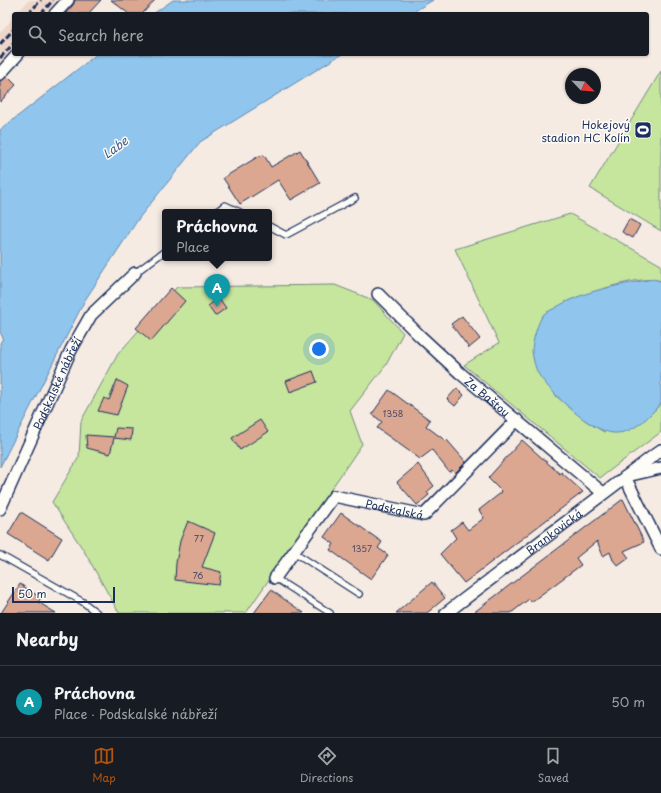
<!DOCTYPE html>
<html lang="en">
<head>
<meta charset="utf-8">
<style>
  :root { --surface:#171b24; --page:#20242c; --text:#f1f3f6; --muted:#9ea1a6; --line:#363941; --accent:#b45309 }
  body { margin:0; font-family:"Playpen Sans",sans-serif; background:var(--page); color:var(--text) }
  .compass { position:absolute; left:565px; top:68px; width:36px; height:36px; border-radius:50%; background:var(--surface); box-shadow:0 1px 3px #0004; rotate:115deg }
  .scale { position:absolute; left:12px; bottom:10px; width:103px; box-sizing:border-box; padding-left:4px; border:2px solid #1b2f5e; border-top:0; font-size:11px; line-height:14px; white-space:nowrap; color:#1b2f5e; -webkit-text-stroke:3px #fdfcf7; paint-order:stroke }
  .you { position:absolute; left:319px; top:349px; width:14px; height:14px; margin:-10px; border:3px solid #fff; border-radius:50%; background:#1a73e8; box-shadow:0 0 0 6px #1a73e833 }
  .badge { display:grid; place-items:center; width:26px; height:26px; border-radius:50%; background:var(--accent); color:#fff; font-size:13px; font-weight:700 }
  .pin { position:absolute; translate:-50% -33px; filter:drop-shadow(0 1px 2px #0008) }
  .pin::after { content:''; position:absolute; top:21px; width:14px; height:12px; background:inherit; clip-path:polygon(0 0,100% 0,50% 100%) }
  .popup { position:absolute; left:162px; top:209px; width:110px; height:52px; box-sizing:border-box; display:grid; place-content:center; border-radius:4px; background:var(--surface); filter:drop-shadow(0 1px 3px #0005); font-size:13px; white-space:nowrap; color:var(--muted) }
  .popup b { font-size:15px; color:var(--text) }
  .popup::after { content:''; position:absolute; left:50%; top:100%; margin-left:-8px; border:8px solid transparent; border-top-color:var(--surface) }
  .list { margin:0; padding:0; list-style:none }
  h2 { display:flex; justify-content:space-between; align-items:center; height:52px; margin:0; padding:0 16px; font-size:17px }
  h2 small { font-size:13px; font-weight:400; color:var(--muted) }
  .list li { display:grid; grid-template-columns:26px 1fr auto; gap:12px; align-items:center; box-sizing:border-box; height:72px; padding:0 16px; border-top:1px solid var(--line) }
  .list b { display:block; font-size:15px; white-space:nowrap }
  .list p { margin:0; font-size:13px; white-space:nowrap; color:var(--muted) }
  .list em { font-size:13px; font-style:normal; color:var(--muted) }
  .icon { flex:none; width:22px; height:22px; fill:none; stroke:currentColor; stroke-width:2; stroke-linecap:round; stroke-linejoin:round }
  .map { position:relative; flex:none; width:661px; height:613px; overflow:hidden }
  .search { position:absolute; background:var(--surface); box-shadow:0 1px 3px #0004; left:12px; right:12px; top:12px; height:44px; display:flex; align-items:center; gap:10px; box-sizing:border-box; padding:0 14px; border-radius:4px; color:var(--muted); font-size:15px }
  .sheet { height:124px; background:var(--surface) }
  nav { display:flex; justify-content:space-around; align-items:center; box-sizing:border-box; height:56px; border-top:1px solid var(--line); background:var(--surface); font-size:11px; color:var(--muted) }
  nav a { display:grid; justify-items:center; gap:2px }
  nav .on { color:var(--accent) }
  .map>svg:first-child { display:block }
  .built { fill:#eed7c9 }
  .green { fill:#c6e59d; stroke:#708a7e }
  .water { fill:#90c5ed; stroke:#6189b4 }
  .building { fill:#dba790; stroke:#1b2f5e }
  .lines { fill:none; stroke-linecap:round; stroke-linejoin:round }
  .lane-casing { stroke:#1b2f5e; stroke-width:8 }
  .street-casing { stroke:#1b2f5e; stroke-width:14 }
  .lane { stroke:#fdfcf7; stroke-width:5.5 }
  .street { stroke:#fdfcf7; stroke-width:11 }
  .rail { stroke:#1b2f5e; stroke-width:3; stroke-dasharray:6 3; stroke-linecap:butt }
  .labels { text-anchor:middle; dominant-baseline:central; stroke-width:3; stroke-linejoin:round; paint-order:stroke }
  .number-label { font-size:9px; fill:#4b4d6a }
  .poi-label { font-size:11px; fill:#1b2f5e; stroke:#fdfcf7; text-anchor:end }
  .street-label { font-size:11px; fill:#1b2f5e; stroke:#fdfcf7 }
  .water-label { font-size:12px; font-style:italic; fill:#3e5c89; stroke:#fdfcf7 }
</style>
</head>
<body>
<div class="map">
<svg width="661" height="613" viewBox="0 0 661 613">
  <rect width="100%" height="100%" fill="#f6ebe2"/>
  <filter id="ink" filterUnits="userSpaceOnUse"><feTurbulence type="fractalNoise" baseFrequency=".025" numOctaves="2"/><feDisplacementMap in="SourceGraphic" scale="8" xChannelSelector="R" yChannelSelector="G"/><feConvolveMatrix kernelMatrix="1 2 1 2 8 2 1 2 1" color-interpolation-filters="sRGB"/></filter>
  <g filter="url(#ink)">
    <g class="built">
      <polygon points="29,0 61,0 48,14 16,14"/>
      <polygon points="14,17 14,51 0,66 0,32"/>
    </g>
    <g class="green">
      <polygon points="661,71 661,231 590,188"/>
      <path d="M570 214 661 265V281C639 274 587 294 565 302L556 396 586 421 604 432 655 410 661 403V432L600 478 464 365 499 343 455 249Z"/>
      <polygon points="335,285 373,300 403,333 386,365 350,411 362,444 246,613 119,613 84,551 52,502 79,457 81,421 118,354 177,287"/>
    </g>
    <g class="water">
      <polygon points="173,0 433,0 410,14 153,14"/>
      <polygon points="97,54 342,54 200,142 139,218 85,300 0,467 0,343 3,338 0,332 0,130"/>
      <path d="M653 279 661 281V403C649 417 633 434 614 433 591 432 551 393 539 375 535 369 533 358 532 351 532 343 538 320 544 314 547 312 551 310 555 308 584 290 620 285 653 279Z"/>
    </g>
    <g class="building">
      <polygon points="75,0 101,0 88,14 65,14 73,5"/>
      <polygon points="111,0 155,0 142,14 129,14"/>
      <polygon points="7,76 16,85 0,102 0,81"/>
      <polygon points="300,150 320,183 291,200 278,180 240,204 223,178 259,156 264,155 271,167"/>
      <polygon points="629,219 640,225 633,238 622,232"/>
      <polygon points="171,288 185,301 151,341 136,328"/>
      <polygon points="219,298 226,308 215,316 208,306"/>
      <polygon points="462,316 480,339 469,348 451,324"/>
      <polygon points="313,371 317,382 290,392 286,381"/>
      <polygon points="117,380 128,386 117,415 98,411 104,398 109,400"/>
      <polygon points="457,388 464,395 455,406 447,399"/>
      <polygon points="389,390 430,420 426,426 446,441 447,440 466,462 455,473 452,470 449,472 432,450 420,459 377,428 382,422 372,414"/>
      <polygon points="260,420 268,432 240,450 232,438"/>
      <polygon points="116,428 132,429 131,440 114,438 110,454 87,448 86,435 114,437"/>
      <polygon points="522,440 560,474 561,472 583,492 464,583 440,554 456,538 451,530 462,522 468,530 484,518 479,510 502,492 488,478"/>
      <polygon points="418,464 434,486 427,492 429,495 417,505 397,482"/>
      <polygon points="623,499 644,542 624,551 629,558 618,566 613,560 610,552 603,556 597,541 576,558 581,565 531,602 529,599 511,613 473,613"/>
      <polygon points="21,512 62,538 49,560 8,534"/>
      <polygon points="341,513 382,542 378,548 388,555 371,579 330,550 334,544 324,537"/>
      <polygon points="188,521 215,533 202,567 221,572 219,585 175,580 176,563 180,541"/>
      <polygon points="432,582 445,598 427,613 396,613"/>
      <polygon points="20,584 41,598 38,602 56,613 1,613"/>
      <polygon points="271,590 304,613 254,613"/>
    </g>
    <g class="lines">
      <g class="lane-casing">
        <g id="lane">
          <polyline points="216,212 225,205 240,212"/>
          <polyline points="269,226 286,235 355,198"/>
          <polyline points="135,273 165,251"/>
          <polyline points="294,552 359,594"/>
          <polyline points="0,555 83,602 97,613"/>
          <polyline points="275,578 330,613"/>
        </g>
      </g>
      <g class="street-casing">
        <g id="street">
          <polyline points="55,14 68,0"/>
          <polyline points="0,74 18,54"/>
          <path id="s1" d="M378 294 420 336 460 373 603 493"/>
          <polyline points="631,475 661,468"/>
          <polyline points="625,477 661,549"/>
          <path id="s2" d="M0 509 71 350 91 315 135 273"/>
          <path id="s3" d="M275 578 334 496 424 515 517 420"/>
          <path id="s4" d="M446 613 661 450"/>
        </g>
      </g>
      <use href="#lane" class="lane"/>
      <use href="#street" class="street"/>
      <g class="rail">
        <polyline points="28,14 41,0"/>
        <polyline points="41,14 53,0"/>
        <polyline points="0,44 14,29"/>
        <polyline points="0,58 14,43"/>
      </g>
    </g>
  </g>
  <defs>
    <g id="stadium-square" transform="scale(0.9)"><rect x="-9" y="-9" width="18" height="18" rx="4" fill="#1b2f5e" stroke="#fdfcf7"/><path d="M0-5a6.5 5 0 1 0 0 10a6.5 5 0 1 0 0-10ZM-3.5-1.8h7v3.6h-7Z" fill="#fff"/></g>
  </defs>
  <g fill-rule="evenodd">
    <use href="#stadium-square" x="643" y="130"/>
  </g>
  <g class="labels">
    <g class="number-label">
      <text x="393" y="413">1358</text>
      <text x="199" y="538">77</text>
      <text x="362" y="548">1357</text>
      <text x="198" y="575">76</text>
    </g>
    <g class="poi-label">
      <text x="630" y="124">Hokejový<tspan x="630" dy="13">stadion HC Kolín</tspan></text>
    </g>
    <g class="street-label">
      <text stroke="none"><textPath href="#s2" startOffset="138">Podskalské nábřeží</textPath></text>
      <text stroke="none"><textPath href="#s1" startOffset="150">Za Baštou</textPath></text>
      <text stroke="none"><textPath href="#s3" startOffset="163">Podskalská</textPath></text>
      <text stroke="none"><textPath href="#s4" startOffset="135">Brankovická</textPath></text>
    </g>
    <g class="water-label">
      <text transform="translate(115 147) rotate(-37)">Labe</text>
    </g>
  </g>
</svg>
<svg class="compass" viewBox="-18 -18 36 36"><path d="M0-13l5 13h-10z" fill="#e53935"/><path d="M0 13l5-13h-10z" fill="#9ea1a6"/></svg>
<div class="scale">50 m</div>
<div class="you"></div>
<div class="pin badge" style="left:217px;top:307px;background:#0f9aa8">A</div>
<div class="popup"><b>Práchovna</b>Place</div>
<div class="search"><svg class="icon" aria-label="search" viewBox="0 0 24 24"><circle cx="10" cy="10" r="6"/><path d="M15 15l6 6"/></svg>Search here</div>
</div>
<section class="sheet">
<h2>Nearby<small></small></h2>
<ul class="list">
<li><span class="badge" style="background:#0f9aa8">A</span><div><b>Práchovna</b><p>Place · Podskalské nábřeží</p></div><em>50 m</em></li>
</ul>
</section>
<nav>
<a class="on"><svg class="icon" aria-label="map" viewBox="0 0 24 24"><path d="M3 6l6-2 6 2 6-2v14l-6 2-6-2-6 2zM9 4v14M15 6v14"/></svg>Map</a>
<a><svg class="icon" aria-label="directions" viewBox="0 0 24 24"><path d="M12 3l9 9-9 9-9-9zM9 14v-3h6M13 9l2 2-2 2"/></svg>Directions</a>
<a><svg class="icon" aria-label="saved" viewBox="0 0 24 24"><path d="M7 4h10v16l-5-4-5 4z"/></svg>Saved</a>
</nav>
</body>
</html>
